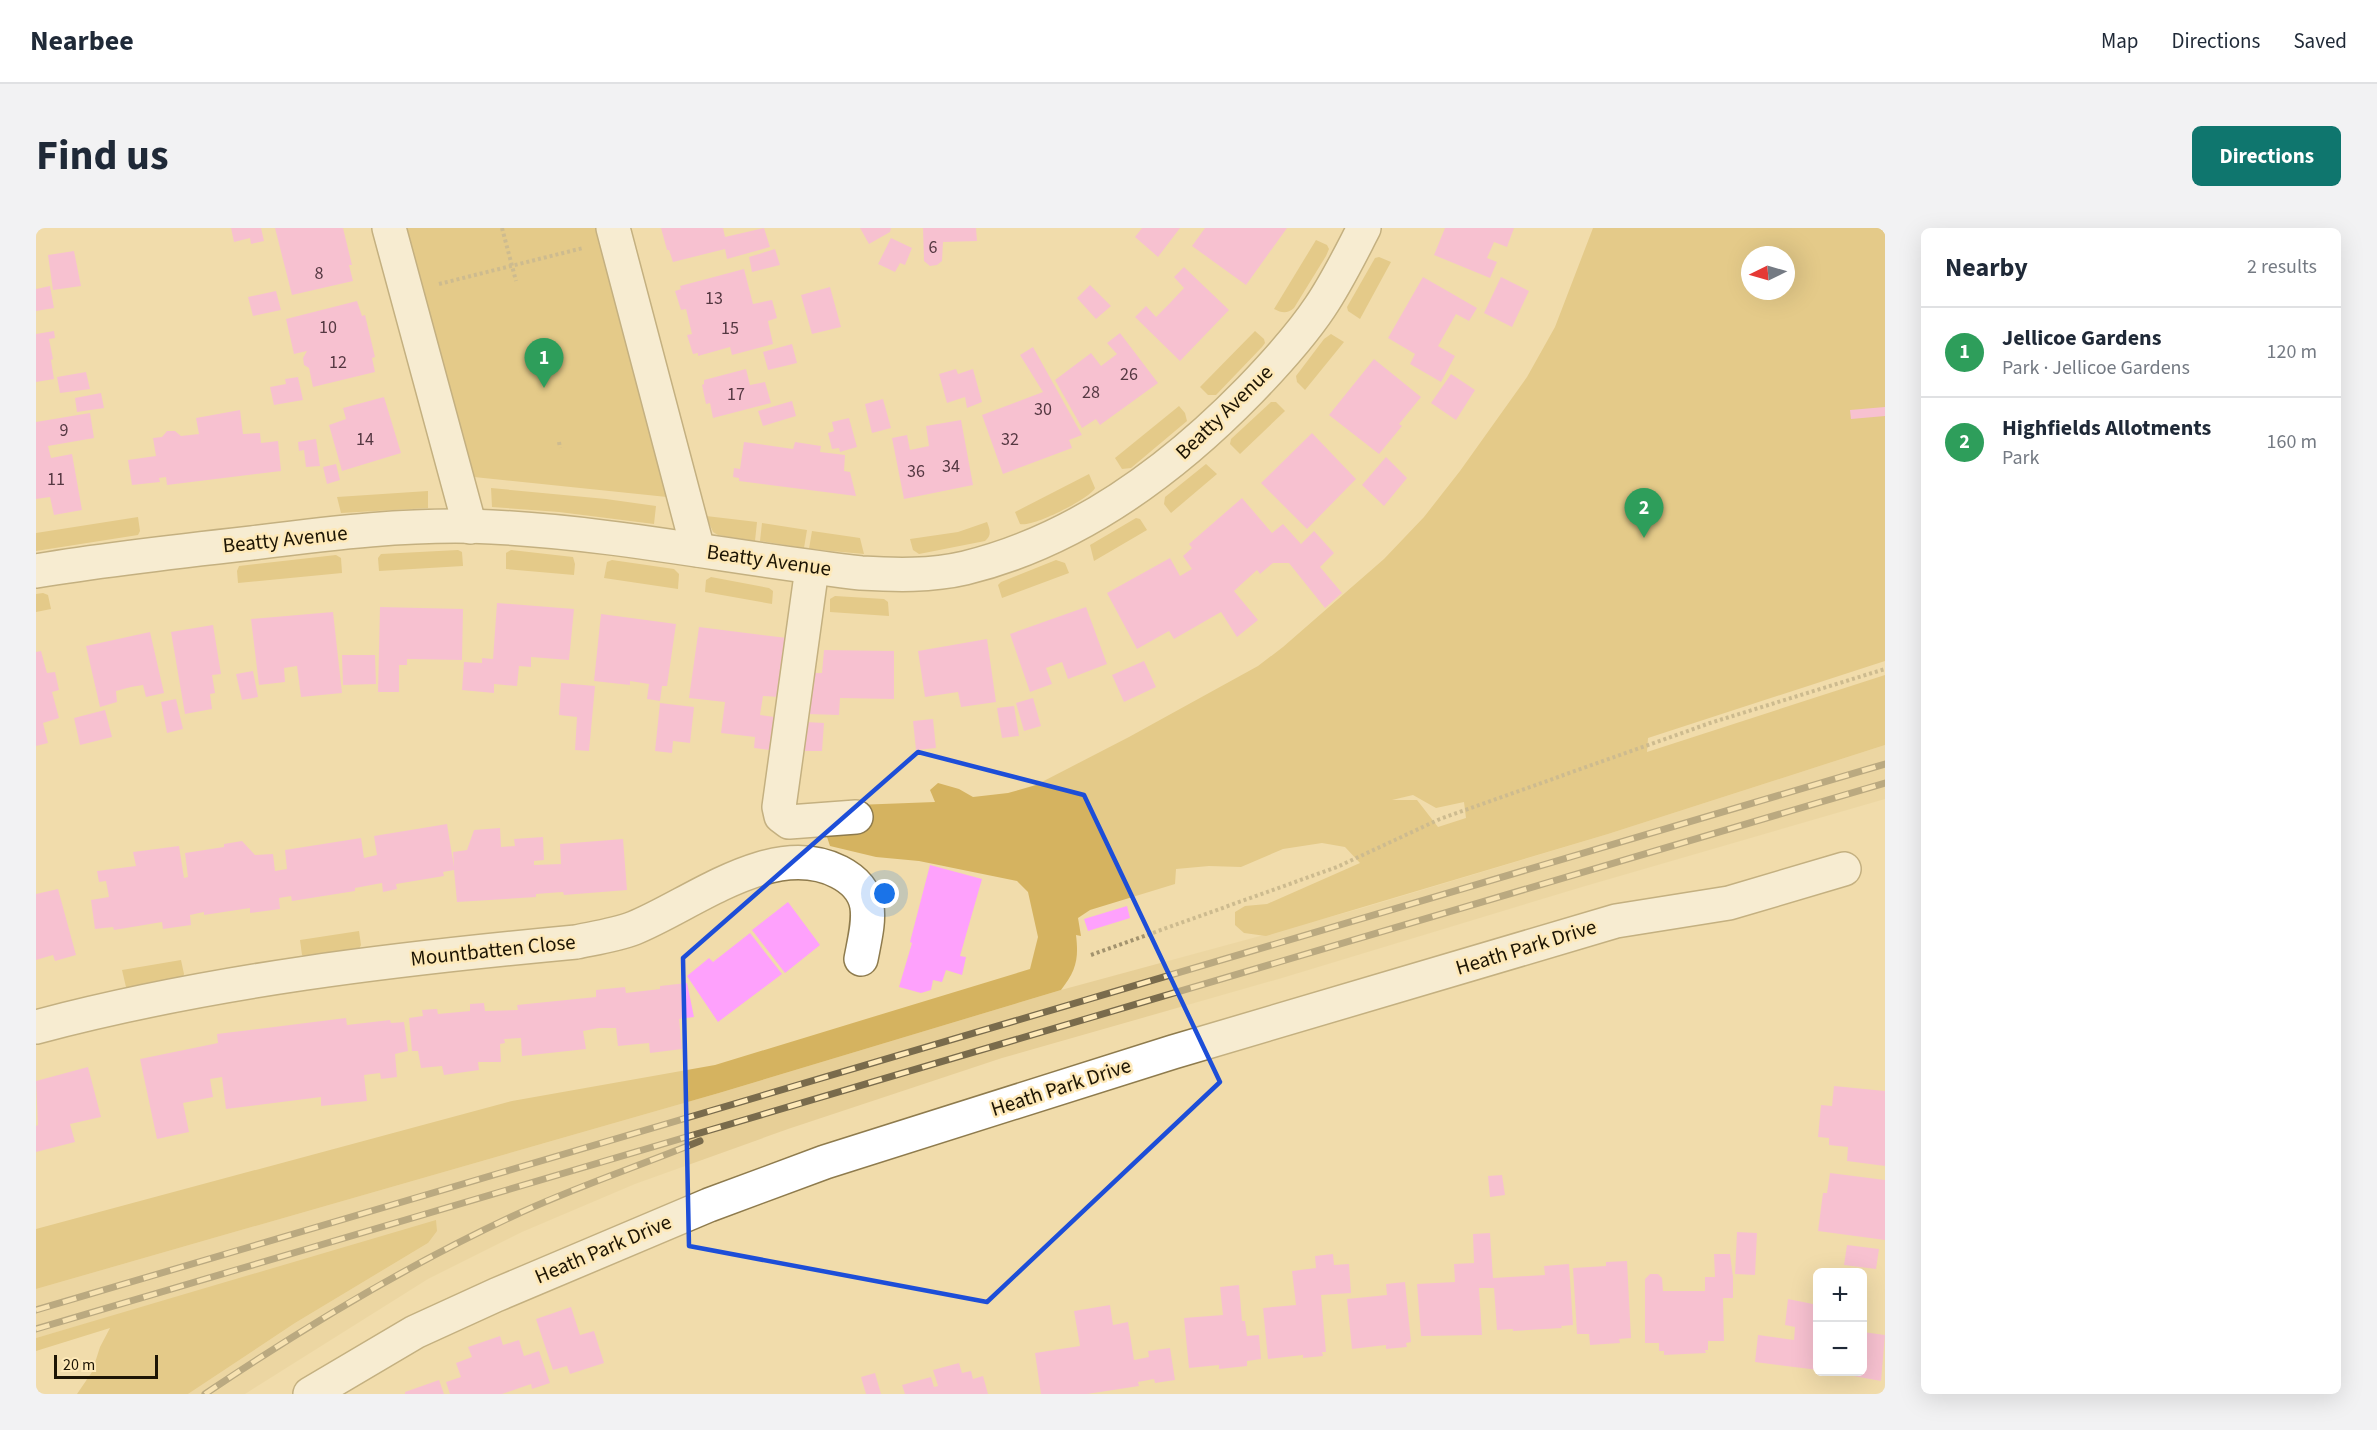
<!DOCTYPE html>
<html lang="en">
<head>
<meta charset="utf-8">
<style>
  :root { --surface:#fff; --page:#f2f2f3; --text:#1f2937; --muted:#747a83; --line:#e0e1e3; --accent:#0f766e }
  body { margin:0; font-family:"Source Sans 3",sans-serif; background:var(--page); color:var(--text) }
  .controls { position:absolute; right:18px; bottom:18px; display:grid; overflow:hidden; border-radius:9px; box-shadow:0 6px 24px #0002 }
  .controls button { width:54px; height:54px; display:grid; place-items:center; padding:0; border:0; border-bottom:2px solid var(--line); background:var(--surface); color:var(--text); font:30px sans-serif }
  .compass { position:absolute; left:1705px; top:18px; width:54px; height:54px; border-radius:50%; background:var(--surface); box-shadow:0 6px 24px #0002; rotate:265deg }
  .scale { position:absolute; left:18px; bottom:15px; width:104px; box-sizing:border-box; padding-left:6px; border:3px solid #1d1504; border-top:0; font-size:16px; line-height:21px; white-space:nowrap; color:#1d1504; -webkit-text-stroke:4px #fee9b8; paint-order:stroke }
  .you { position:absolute; left:849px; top:666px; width:21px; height:21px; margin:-15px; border:4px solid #fff; border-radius:50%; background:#1a73e8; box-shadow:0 0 0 9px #1a73e833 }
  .badge { display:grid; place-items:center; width:39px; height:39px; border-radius:50%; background:var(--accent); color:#fff; font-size:20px; font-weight:700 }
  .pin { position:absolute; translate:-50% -50px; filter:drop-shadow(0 2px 3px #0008) }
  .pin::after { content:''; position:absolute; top:32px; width:21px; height:18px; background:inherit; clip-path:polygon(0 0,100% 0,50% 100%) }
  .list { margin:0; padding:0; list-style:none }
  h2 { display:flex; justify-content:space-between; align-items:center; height:78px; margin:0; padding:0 24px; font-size:26px }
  h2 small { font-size:20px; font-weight:400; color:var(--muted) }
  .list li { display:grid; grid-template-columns:39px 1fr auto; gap:18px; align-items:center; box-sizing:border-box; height:90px; padding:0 24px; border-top:2px solid var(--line) }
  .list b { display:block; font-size:22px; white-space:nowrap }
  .list p { margin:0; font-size:20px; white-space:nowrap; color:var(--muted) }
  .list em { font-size:20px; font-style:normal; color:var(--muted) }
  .map { position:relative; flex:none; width:1849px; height:1166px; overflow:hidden; border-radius:9px }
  header { display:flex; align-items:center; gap:36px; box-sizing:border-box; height:84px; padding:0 30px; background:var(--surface); border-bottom:2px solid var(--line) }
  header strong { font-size:28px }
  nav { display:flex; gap:33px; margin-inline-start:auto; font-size:21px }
  .intro { display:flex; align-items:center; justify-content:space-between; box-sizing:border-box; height:144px; padding:0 36px }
  h1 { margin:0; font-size:42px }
  .button { padding:15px 27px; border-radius:9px; background:var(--accent); color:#fff; font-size:21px; font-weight:700 }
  main { display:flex; gap:36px; padding:0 36px }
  aside { flex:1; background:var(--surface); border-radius:9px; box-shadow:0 6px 24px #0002 }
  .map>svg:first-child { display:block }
  .built { fill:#e7cf97 }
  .green { fill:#d5b360; fill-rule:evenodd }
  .building { fill:#fea1fc }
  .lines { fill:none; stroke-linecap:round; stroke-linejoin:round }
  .minor-casing { stroke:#8e7b4d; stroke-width:36 }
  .path { stroke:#a3936e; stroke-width:4; stroke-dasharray:3 3; stroke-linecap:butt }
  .minor { stroke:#fff; stroke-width:33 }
  .rail-casing { stroke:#796b4c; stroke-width:7 }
  .rail { stroke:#fee9b8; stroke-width:4.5; stroke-dasharray:14; stroke-linecap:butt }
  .marked { fill:none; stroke:#1d4ed8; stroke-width:4.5; stroke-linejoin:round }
  .labels { text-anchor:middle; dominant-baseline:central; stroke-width:5; stroke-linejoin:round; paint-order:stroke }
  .number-label { font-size:18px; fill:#553842 }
  .street-label { font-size:21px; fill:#1d1504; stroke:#fee9b8 }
</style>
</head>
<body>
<header>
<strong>Nearbee</strong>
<nav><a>Map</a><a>Directions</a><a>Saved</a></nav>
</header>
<div class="intro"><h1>Find us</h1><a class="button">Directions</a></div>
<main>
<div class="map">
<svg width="1849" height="1166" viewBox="0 0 1849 1166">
  <rect width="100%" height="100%" fill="#f1dcab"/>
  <polygon class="built" points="1849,517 1849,571 1546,659 1246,750 966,830 752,901 599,956 486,1004 392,1051 209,1166 152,1166 259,1095 392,1015 233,1043 0,1110 0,1061 683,865 1025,762 1323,681 1572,606"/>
  <g class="green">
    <polygon points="369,0 562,0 631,269 438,249 388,71 389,64 381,47"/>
    <path d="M1557 0H1849V433L1612 510 1611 524 1849 447V517L1572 606 1230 708 1208 705 1199 697V684L1209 678 1231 676 1324 635 1309 619 1286 615 1247 621 1205 639 1173 638 1140 641 1139 656 1054 682 1042 690 1045 708 1040 707C1043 731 1040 743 1025 762L683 865 0 1061V1001L476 873 679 837 994 741 1002 709 992 664 981 653 883 633 840 629 794 618 791 609 793 604 820 577 899 574 894 562 902 555 923 561 937 569 972 565 1000 557 1093 509 1222 438 1247 419 1348 331 1388 289 1424 243 1491 149 1519 99ZM1714 27H1750V63H1714ZM1377 567 1400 580 1428 574 1430 590 1402 599 1381 572H1356Z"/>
    <path d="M1280 12 1291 17 1293 21 1290 28 1258 80C1251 86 1246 85 1238 81Z"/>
    <polygon points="1343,29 1355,34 1324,91 1312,83 1311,79 1339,30"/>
    <polygon points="1219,103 1228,111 1229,115 1226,119 1180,167 1172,167 1164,159"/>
    <polygon points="1295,106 1308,114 1269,162 1261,154 1260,148 1288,111"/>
    <polygon points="1235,174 1240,174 1249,183 1204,226 1194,216 1195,211"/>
    <polygon points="1143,178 1149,185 1151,193 1095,240 1086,241 1079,230"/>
    <polygon points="1170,236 1181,246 1135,285 1128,276 1129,269"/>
    <path d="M1053 246 1059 260C1055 270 996 300 984 296L979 284Z"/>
    <polygon points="455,260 570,271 620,278 618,296 523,284 456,279"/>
    <polygon points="392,263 392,280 305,285 301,269"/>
    <polygon points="670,288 721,294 719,313 682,307 677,304"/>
    <polygon points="102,289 104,303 102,307 0,323 0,305"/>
    <polygon points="1100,290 1104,291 1111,302 1058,333 1054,317"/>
    <path d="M951 294C954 302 956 307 949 313L883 326 877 322 874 311 922 304Z"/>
    <polygon points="726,295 771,302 768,320 724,313"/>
    <polygon points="776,303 824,310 828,326 773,321"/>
    <polygon points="422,322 426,324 427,338 343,343 342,330 345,326"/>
    <polygon points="475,322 537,329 539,336 538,347 470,341 470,325"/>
    <polygon points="300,327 305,330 306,345 202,355 201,343 203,338"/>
    <polygon points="576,332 638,341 643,346 642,361 568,350 571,334"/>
    <polygon points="1020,332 1029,335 1033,345 966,370 962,357 965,354"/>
    <polygon points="675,349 733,360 737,363 736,376 669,364 670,352"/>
    <polygon points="7,365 12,367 15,381 0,384 0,366"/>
    <polygon points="799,368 848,371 852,374 853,388 794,384 794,371"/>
    <polygon points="323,703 325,717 322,723 273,730 266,727 264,712"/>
    <polygon points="145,732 148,746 146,753 94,762 90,759 86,742"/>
    <polygon points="400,992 401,1003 392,1015 259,1095 152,1166 41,1166 56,1144 64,1119 74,1100 0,1123 0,1110"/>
  </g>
  <g class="building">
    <polygon points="195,0 225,0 228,13 215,16 214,10 198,14"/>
    <polygon points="239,0 307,0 316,37 313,37 317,53 256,67"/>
    <polygon points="625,0 687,0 689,9 728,0 734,19 691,31 689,21 637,34 633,22 631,22"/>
    <polygon points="824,0 855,0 854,4 833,16"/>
    <polygon points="887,0 940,0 941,13 907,14 906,33 901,37 894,38 888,33"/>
    <polygon points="1106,0 1144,0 1122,29 1099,9"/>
    <polygon points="1169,0 1251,0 1210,57 1156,18"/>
    <polygon points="1409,0 1478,0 1471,19 1458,14 1451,30 1461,34 1454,50 1398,27"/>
    <polygon points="855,10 876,20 869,37 864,35 859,44 842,36"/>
    <polygon points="739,21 744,37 716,44 713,29"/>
    <polygon points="38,23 45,58 17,62 12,27"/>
    <polygon points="1148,39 1193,82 1144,133 1099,89 1110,78 1120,89 1134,75 1148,60 1138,49"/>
    <polygon points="708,41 717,76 736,72 741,90 732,93 737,116 696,127 694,119 662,128 662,125 657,126 651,107 656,106 650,81 645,82 639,63 645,61 644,58"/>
    <polygon points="1387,49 1441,80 1433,93 1420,86 1402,118 1419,128 1405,154 1374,136 1379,126 1352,110"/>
    <polygon points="1465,49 1493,63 1476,99 1448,85"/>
    <polygon points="1054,57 1075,78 1060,91 1041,70"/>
    <polygon points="14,58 18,80 0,83 0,61"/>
    <polygon points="794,59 805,99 776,106 765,67"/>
    <polygon points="240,63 245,82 217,88 212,69"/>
    <polygon points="321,73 326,88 329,87 339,129 336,130 339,144 277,159 273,140 268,137 267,130 271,123 258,126 250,91"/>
    <polygon points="18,103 19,110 13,111 17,131 15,132 18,151 0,154 0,106"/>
    <polygon points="1084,105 1122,155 1064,197 1060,191 1046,200 1019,152 1055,125 1065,138 1081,126 1071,115"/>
    <polygon points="756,116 761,135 732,142 727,124"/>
    <polygon points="997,119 1046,207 1033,212 1036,220 967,246 946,187 1007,164 984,127"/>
    <polygon points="1338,131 1385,169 1363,196 1366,198 1343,226 1293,187"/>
    <polygon points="710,141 714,157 729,154 735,175 677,190 674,175 670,176 666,157 668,156 668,152"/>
    <polygon points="920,141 922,146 937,141 946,174 931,180 929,169 911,175 903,146"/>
    <polygon points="50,144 54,161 24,165 21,149"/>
    <polygon points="1415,146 1439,162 1420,192 1395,175"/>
    <polygon points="262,149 267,172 238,177 234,159 250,156 249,151"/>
    <polygon points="65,165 68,180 41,184 39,170"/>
    <polygon points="348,169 365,225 306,243 293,197 310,191 307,180"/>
    <polygon points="847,171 855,200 836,205 829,176"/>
    <polygon points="756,173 760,188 727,198 722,183"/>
    <polygon points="1849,179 1849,188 1815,191 1814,182"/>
    <polygon points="204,182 207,206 224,205 225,215 242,213 245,243 131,257 130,249 123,250 124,254 96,257 92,232 120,228 117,210 126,209 131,203 139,203 145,208 163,206 160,190"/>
    <polygon points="54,185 58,210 12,218 15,230 36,226 46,282 18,287 14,269 0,271 0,194"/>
    <polygon points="813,190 821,219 804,224 803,220 796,221 792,205 798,203 796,194"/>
    <polygon points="925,192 937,257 868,271 856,210 871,207 874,222 893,218 890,198"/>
    <polygon points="1276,205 1320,251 1271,301 1225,255"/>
    <polygon points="280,211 284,238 270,239 268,222 263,223 262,214"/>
    <polygon points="708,214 757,221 759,214 785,218 784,224 809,227 808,243 814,244 820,268 703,253 703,250 697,249 698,240 704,241"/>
    <polygon points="1350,229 1371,250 1348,278 1326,257"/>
    <polygon points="300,236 304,252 291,256 287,239"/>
    <polygon points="1206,270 1236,305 1247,296 1265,316 1278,303 1298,325 1284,339 1306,365 1289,380 1253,335 1237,335 1224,346 1221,342 1198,363 1222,392 1201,409 1185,384 1138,411 1133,403 1101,421 1071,365 1134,330 1144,348 1156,341 1147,328 1156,320 1153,316"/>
    <polygon points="461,375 538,381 533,432 495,429 495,439 483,438 481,458 458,456 458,465 426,462 428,434 446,435 446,430 457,431"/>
    <polygon points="344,379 427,381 426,432 371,431 371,437 363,437 363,464 342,464"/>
    <polygon points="1050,379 1071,436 1032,451 1026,434 1010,440 1016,456 994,464 974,406"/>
    <polygon points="297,384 306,465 265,469 261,438 248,440 249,454 223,457 215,391"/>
    <polygon points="565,386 640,396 631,458 626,458 624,473 611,471 613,456 594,453 594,457 558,453"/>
    <polygon points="177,397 185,446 176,447 179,465 174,466 176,481 149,486 135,404"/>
    <polygon points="663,399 751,410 744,469 727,468 724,487 745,490 741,523 718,520 719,509 685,505 689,474 653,470"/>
    <polygon points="114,404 128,465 110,469 107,457 95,459 80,463 81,474 64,479 50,418"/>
    <polygon points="951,411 960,474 925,479 922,464 889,469 882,423"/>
    <polygon points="788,422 858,423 858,471 804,470 803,487 771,486 772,445 786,445"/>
    <polygon points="5,423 11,445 19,444 23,462 16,464 23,490 7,495 12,515 0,518 0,424"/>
    <polygon points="306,427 339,427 340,456 307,457"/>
    <polygon points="1108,433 1120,459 1088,474 1076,447"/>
    <polygon points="217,443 222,469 206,472 200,446"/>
    <polygon points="525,455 559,458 553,523 539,522 541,489 523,487"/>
    <polygon points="997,470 1005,498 988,503 980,475"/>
    <polygon points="140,471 147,501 131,505 125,474"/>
    <polygon points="624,475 658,479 654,515 637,513 636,525 619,523"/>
    <polygon points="978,478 983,508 966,510 961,480"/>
    <polygon points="69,482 76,509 44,517 38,490"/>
    <polygon points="897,491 900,520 880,522 877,493"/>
    <polygon points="770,494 788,495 786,523 767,523"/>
    <polygon points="411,596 418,639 417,624 431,622 438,602 464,600 465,619 479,618 478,611 507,609 508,632 498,633 498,637 525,636 524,616 587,611 591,662 528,667 527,664 513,665 500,666 500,669 421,674 418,642 407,644 408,648 360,656 361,661 347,664 346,655 319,660 319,663 256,673 255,668 243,670 244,681 214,685 214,680 168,687 168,684 154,687 155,697 127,701 126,694 78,702 77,699 59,701 55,672 73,669 70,653 63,654 61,643 100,638 97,624 143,618 148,650 152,649 149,625 188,619 188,616 206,613 219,627 237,626 239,643 251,641 249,622 325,610 328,630 341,627 338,608"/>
    <polygon points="894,637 946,651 924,728 930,729 926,747 910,742 906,754 897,752 895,762 885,765 863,759 876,715 874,714"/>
    <polygon points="22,661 40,727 19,733 17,727 0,732 0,666"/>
    <polygon points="752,674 784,717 749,745 716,702"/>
    <polygon points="1091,678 1094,690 1052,703 1048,691"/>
    <polygon points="714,705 746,746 682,794 651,748 673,730 677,734"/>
    <polygon points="651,755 658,789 643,791 646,821 614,825 613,815 582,818 580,800 563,800 547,803 550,821 486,828 485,810 468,811 469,815 464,816 465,834 442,834 443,842 408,847 406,838 385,840 382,823 376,823 373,790 387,788 386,782 401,781 402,786 434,783 434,776 448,775 449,783 482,782 481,777 560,769 560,762 589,759 590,765 624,761 624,758"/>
    <polygon points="310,790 311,797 354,792 355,795 368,794 372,823 359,826 361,849 345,851 344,845 328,847 331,873 285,878 285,869 190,881 186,849 174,851 177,869 147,875 153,904 121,911 104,831 182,815 181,806"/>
    <polygon points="52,839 65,889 34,896 39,914 0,924 0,898 2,897 0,853"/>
    <polygon points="1798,858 1849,863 1849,938 1811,933 1812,919 1793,917 1793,910 1782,909 1785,877 1796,878"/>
    <polygon points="1794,945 1849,952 1849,1012 1782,1003 1787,965 1791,965"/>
    <polygon points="1466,947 1469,967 1454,969 1452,948"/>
    <polygon points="1701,1004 1721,1005 1719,1047 1699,1046"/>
    <polygon points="1454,1005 1457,1050 1509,1047 1508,1038 1533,1036 1537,1097 1525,1098 1526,1100 1477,1103 1477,1101 1461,1102 1458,1060 1443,1060 1446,1107 1385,1108 1381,1056 1419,1054 1418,1036 1438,1035 1437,1006"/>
    <polygon points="1811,1017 1843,1021 1840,1041 1808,1037"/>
    <polygon points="1297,1026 1298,1037 1313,1036 1315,1065 1285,1067 1290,1124 1286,1124 1287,1128 1267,1130 1267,1127 1232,1131 1227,1080 1260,1077 1256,1043 1280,1040 1279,1028"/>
    <polygon points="1678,1026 1694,1026 1697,1049 1697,1070 1687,1070 1688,1113 1672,1113 1672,1122 1669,1122 1670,1125 1628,1127 1628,1123 1623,1123 1623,1115 1609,1115 1609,1051 1614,1046 1622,1046 1626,1050 1627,1063 1669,1063 1669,1049 1679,1049"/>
    <polygon points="1591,1033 1595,1110 1583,1111 1584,1115 1554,1117 1553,1106 1541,1106 1537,1040 1570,1038 1570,1034"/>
    <polygon points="1369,1054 1375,1114 1370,1115 1371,1119 1350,1121 1350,1117 1316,1121 1311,1071 1351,1067 1350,1056"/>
    <polygon points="1203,1057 1206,1093 1209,1093 1211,1108 1223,1107 1225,1131 1211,1133 1211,1138 1183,1141 1183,1137 1153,1140 1148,1090 1187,1087 1184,1059"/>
    <polygon points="1752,1071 1782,1077 1782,1142 1719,1134 1722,1107 1758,1112 1759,1099 1749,1097"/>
    <polygon points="1074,1077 1077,1097 1092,1094 1098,1132 1113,1129 1112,1123 1134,1120 1139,1152 1119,1155 1118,1151 1102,1154 1103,1158 1051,1166 1005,1166 999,1125 1044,1118 1038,1083"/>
    <polygon points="535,1079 544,1107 558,1103 568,1135 534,1146 531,1138 517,1142 500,1091"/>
    <polygon points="1827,1104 1849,1107 1845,1153 1801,1145 1827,1143"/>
    <polygon points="464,1108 467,1117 483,1112 488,1128 503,1123 514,1155 496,1161 495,1156 466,1166 414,1166 410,1154 425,1149 420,1135 436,1129 432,1119"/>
    <polygon points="923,1135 926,1145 935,1143 937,1151 947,1148 952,1166 869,1166 866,1157 895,1149 898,1159 902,1158 897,1142"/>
    <polygon points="839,1145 845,1166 830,1166 825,1149"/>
    <polygon points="403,1152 408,1166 369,1166 369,1164"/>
  </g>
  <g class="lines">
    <g class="minor-casing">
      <g id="minor">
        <polyline points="353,0 434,299"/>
        <polyline points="577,0 662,322"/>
        <polyline points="776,340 743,579 745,588 753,594 820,589"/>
        <path d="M0 343C72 331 144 323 216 315 295 305 376 295 456 299 579 305 702 331 825 345 859 347 895 348 929 340 1040 313 1135 243 1214 162 1239 136 1264 109 1284 79 1301 54 1314 27 1328 0"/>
        <path d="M0 799C177 752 359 731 540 714 559 710 580 707 598 700 657 676 737 610 803 644 842 664 832 694 825 731"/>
        <polyline points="274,1166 379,1104 460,1067 673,977 789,934 1137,824 1580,693 1693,675 1808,641"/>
      </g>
    </g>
    <g class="path">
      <polyline points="466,0 480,53"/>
      <polyline points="403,56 547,20"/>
      <polyline points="523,214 524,220"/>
      <polyline points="1055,727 1301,639 1404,591 1674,495 1849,441"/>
    </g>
    <use href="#minor" class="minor"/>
    <g class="rail-casing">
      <g id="rail">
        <polyline points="0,1082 1849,536"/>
        <polyline points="0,1101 1849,555"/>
        <path d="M169 1166C267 1100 368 1039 475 989 536 960 601 939 664 913"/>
      </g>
    </g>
    <use href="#rail" class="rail"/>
  </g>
  <path d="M0 0H1849V1166H0ZM882 524 1048 567 1184 854 951 1074 653 1018 647 730Z" fill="#f1dcab" fill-opacity=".55" fill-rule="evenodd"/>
  <path class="marked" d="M882 524 1048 567 1184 854 951 1074 653 1018 647 730Z"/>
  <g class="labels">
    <g class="number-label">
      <text x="897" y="19">6</text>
      <text x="283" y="45">8</text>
      <text x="678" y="70">13</text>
      <text x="292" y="99">10</text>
      <text x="694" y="100">15</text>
      <text x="302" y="134">12</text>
      <text x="1093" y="146">26</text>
      <text x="1055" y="164">28</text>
      <text x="700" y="166">17</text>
      <text x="1007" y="181">30</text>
      <text x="28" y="202">9</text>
      <text x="329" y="211">14</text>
      <text x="974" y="211">32</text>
      <text x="915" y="238">34</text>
      <text x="880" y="243">36</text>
      <text x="20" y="251">11</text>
    </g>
    <g class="street-label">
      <text transform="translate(1188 184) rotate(-44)">Beatty Avenue</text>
      <text transform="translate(249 311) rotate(-6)">Beatty Avenue</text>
      <text transform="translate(733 332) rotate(8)">Beatty Avenue</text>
      <text transform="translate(1490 719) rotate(-17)">Heath Park Drive</text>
      <text transform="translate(457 722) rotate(-6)">Mountbatten Close</text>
      <text transform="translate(1025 859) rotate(-18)">Heath Park Drive</text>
      <text transform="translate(567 1021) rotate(-23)">Heath Park Drive</text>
    </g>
  </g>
</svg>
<div class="controls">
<button>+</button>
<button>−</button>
</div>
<svg class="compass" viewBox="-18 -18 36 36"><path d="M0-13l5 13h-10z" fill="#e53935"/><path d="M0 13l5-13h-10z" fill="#747a83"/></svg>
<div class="scale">20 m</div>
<div class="you"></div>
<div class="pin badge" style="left:508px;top:160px;background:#2e9e5b">1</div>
<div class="pin badge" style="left:1608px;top:310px;background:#2e9e5b">2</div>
</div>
<aside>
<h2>Nearby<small>2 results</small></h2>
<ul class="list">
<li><span class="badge" style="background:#2e9e5b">1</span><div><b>Jellicoe Gardens</b><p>Park · Jellicoe Gardens</p></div><em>120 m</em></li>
<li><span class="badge" style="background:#2e9e5b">2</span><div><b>Highfields Allotments</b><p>Park</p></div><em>160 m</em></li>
</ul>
</aside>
</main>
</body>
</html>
